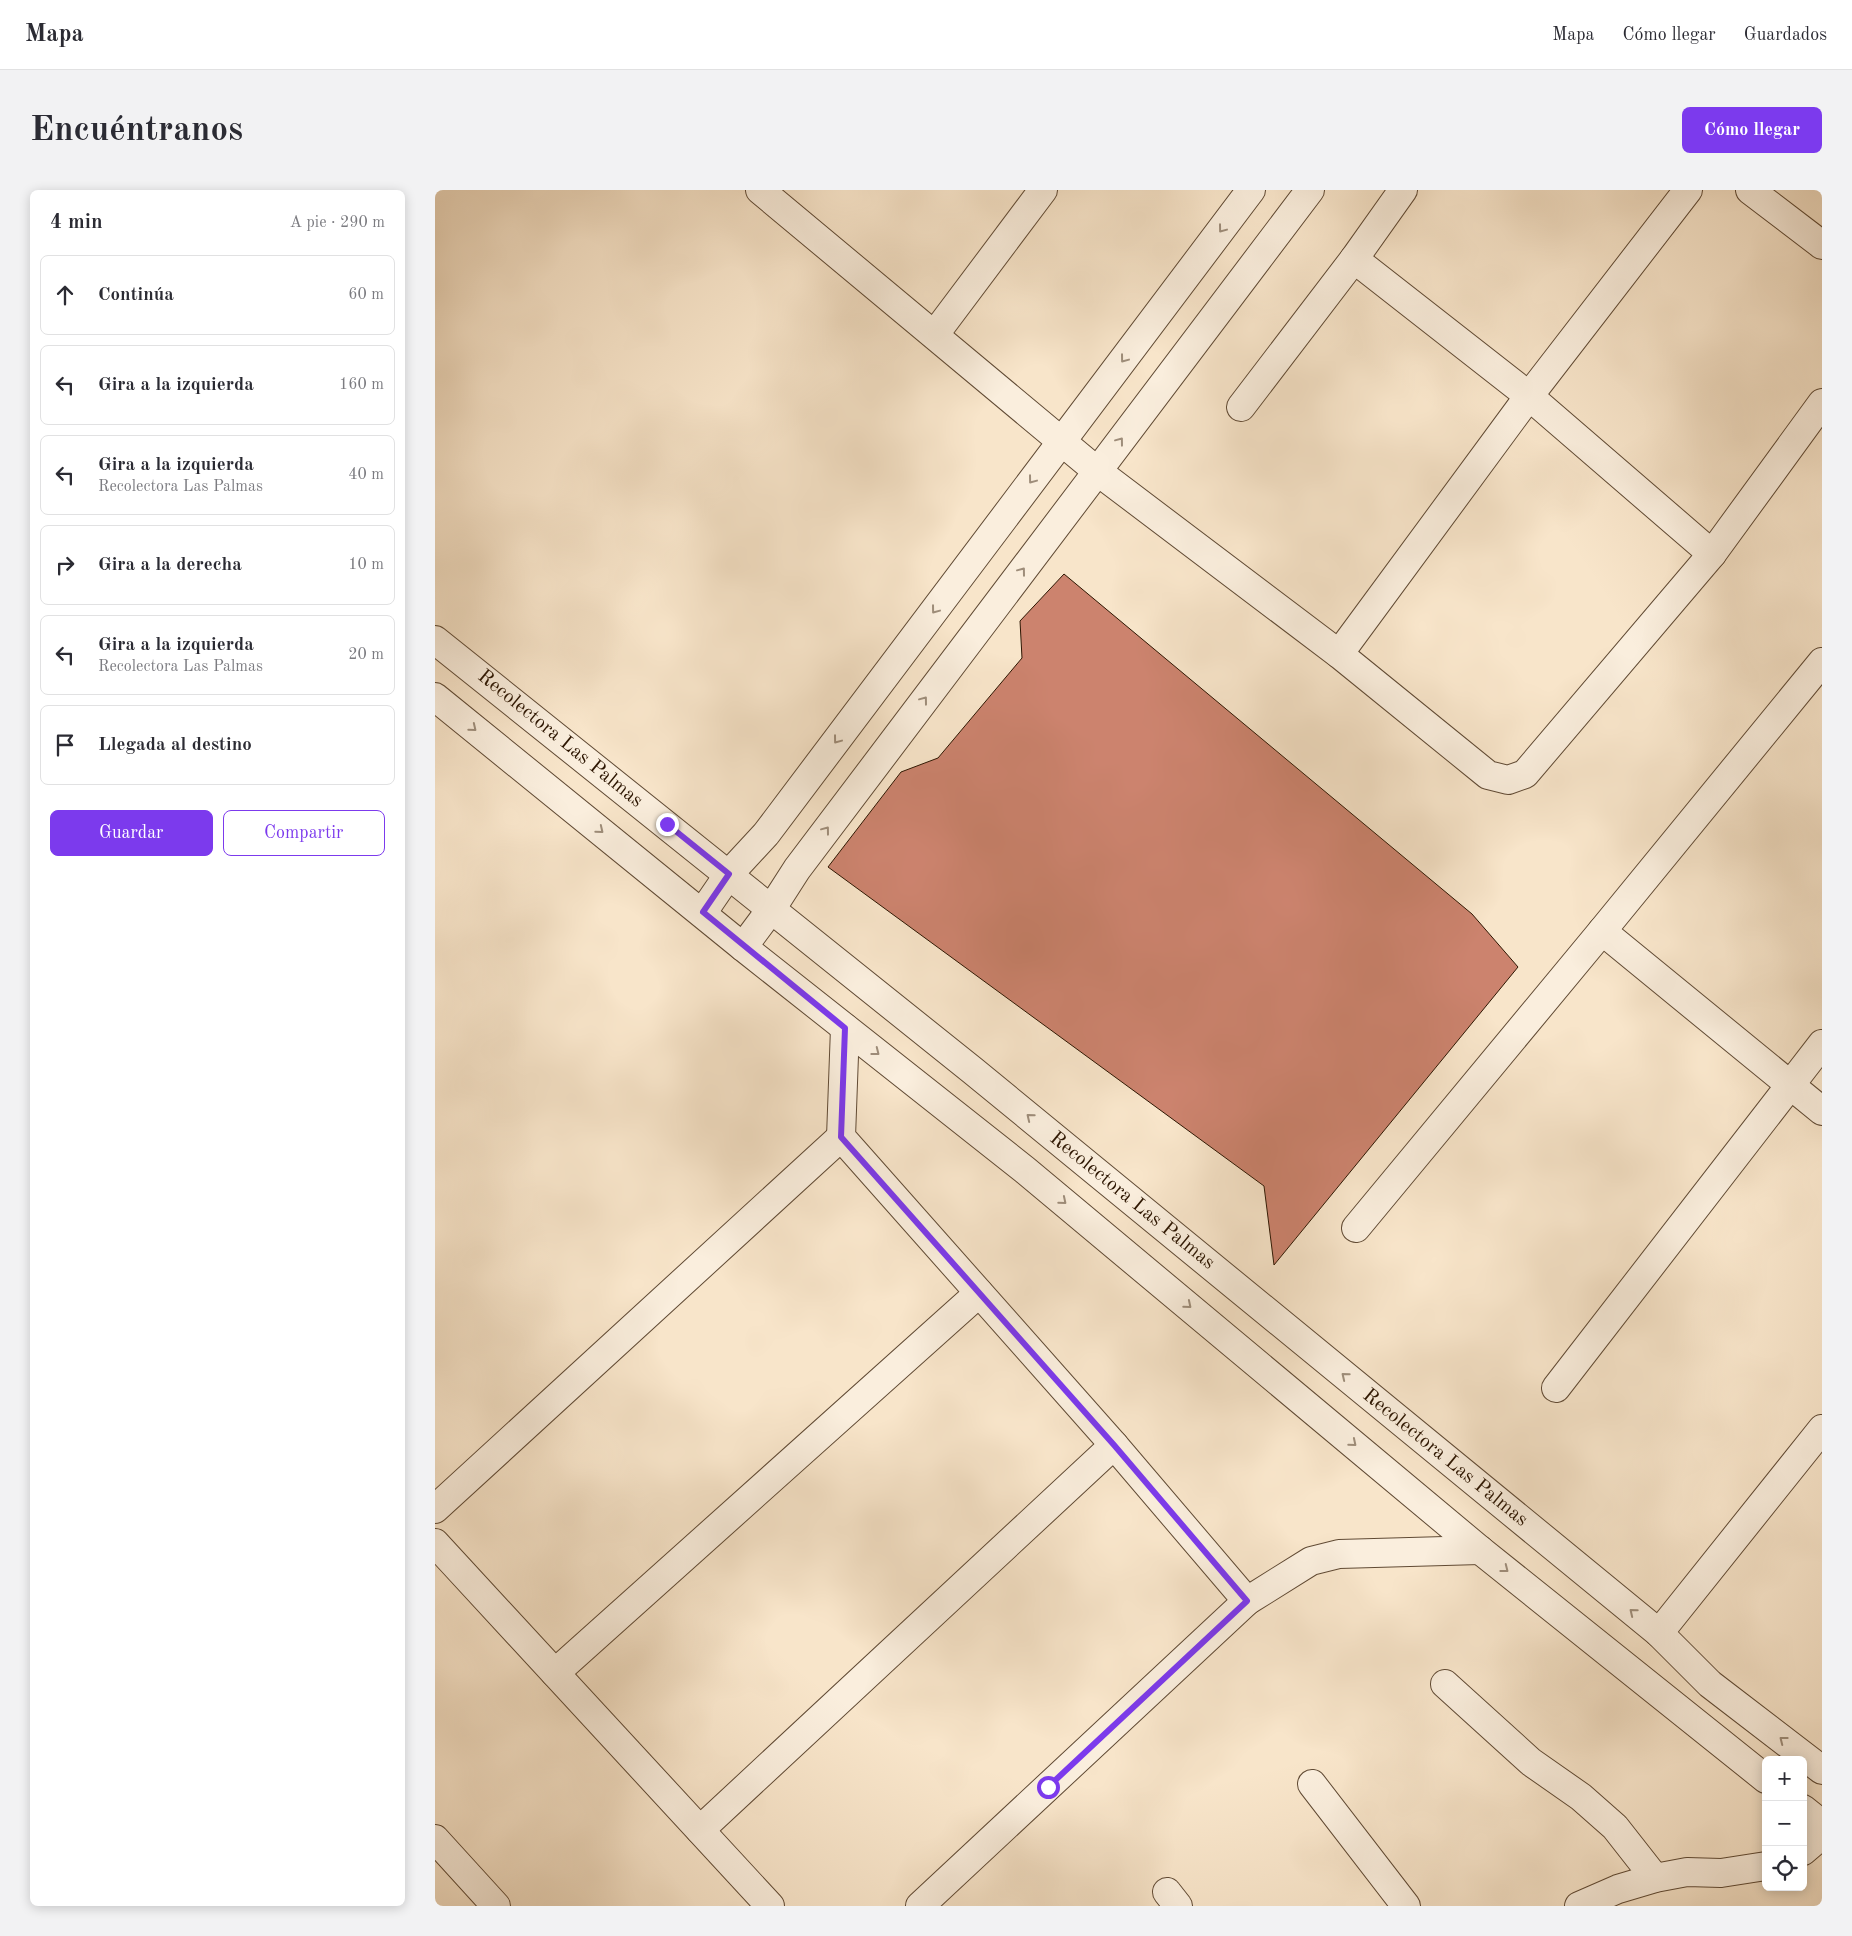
<!DOCTYPE html>
<html lang="es">
<head>
<meta charset="utf-8">
<style>
  :root { --surface:#fff; --page:#f2f2f3; --text:#2b2b33; --muted:#7c7c81; --line:#e1e1e2; --accent:#7c3aed }
  body { margin:0; font-family:"Old Standard TT",serif; background:var(--page); color:var(--text) }
  .controls { position:absolute; right:15px; bottom:15px; display:grid; overflow:hidden; border-radius:8px; box-shadow:0 2px 12px #0003 }
  .controls button { width:45px; height:45px; display:grid; place-items:center; padding:0; border:0; border-bottom:1px solid var(--line); background:var(--surface); color:var(--text); font:25px sans-serif }
  .stop { position:absolute; width:15px; height:15px; margin:-11px; border:4px solid #7c3aed; border-radius:50%; background:#fff }
  .stop.end { background:#7c3aed; border-color:#fff; box-shadow:0 1px 5px #0008 }
  .list { margin:0; padding:0; list-style:none }
  h2 { display:flex; justify-content:space-between; align-items:center; height:65px; margin:0; padding:0 20px; font-size:21px }
  h2 small { font-size:16px; font-weight:400; color:var(--muted) }
  .list li { display:grid; grid-template-columns:32px 1fr auto; gap:15px; align-items:center; box-sizing:border-box; height:80px; margin:0 10px 10px; padding:0 10px; border:1px solid var(--line); border-radius:8px }
  .list b { display:block; font-size:19px; white-space:nowrap }
  .list p { margin:0; font-size:16px; white-space:nowrap; color:var(--muted) }
  .list em { font-size:16px; font-style:normal; color:var(--muted) }
  .actions { display:flex; gap:10px; padding:15px 20px }
  .actions a { flex:1; padding:11px 0; border:1px solid var(--accent); border-radius:8px; text-align:center; font-size:18px; color:var(--accent) }
  .actions .main { background:var(--accent); color:#fff }
  .icon { flex:none; width:28px; height:28px; fill:none; stroke:currentColor; stroke-width:2; stroke-linecap:round; stroke-linejoin:round }
  .map { position:relative; flex:none; width:1387px; height:1716px; overflow:hidden; border-radius:8px }
  header { display:flex; align-items:center; gap:30px; box-sizing:border-box; height:70px; padding:0 25px; background:var(--surface); border-bottom:1px solid var(--line) }
  header strong { font-size:24px }
  nav { display:flex; gap:28px; margin-inline-start:auto; font-size:18px }
  .intro { display:flex; align-items:center; justify-content:space-between; box-sizing:border-box; height:120px; padding:0 30px }
  h1 { margin:0; font-size:35px }
  .button { padding:12px 22px; border-radius:8px; background:var(--accent); color:#fff; font-size:18px; font-weight:700 }
  main { display:flex; gap:30px; padding:0 30px }
  aside { flex:1; background:var(--surface); border-radius:8px; box-shadow:0 2px 12px #0003 }
  .map>svg:first-child { display:block }
  .building { fill:#cc836e; stroke:#2d1602 }
  .lines { fill:none; stroke-linecap:round; stroke-linejoin:round }
  .minor-casing { stroke:#604a34; stroke-width:30 }
  .minor { stroke:#faeedd; stroke-width:28 }
  .oneway { stroke:#9e8d7a }
  .route { stroke:#7c3aed; stroke-width:6 }
  .labels { text-anchor:middle; dominant-baseline:central; stroke-width:4.5; stroke-linejoin:round; paint-order:stroke }
  .street-label { font-size:20px; fill:#2d1602; stroke:#faeedd }
</style>
</head>
<body>
<header>
<strong>Mapa</strong>
<nav><a>Mapa</a><a>Cómo llegar</a><a>Guardados</a></nav>
</header>
<div class="intro"><h1>Encuéntranos</h1><a class="button">Cómo llegar</a></div>
<main>
<aside>
<h2>4 min<small>A pie · 290 m</small></h2>
<ul class="list">
<li><svg class="icon" aria-label="ahead" viewBox="0 0 24 24"><path d="M12 20V5M6 11l6-6 6 6"/></svg><div><b>Continúa</b></div><em>60 m</em></li>
<li><svg class="icon" aria-label="left" viewBox="0 0 24 24"><path d="M17 20v-9H6M10 6l-5 5 5 5"/></svg><div><b>Gira a la izquierda</b></div><em>160 m</em></li>
<li><svg class="icon" aria-label="left" viewBox="0 0 24 24"><path d="M17 20v-9H6M10 6l-5 5 5 5"/></svg><div><b>Gira a la izquierda</b><p>Recolectora Las Palmas</p></div><em>40 m</em></li>
<li><svg class="icon" aria-label="right" viewBox="0 0 24 24"><path d="M7 20v-9h11M14 6l5 5-5 5"/></svg><div><b>Gira a la derecha</b></div><em>10 m</em></li>
<li><svg class="icon" aria-label="left" viewBox="0 0 24 24"><path d="M17 20v-9H6M10 6l-5 5 5 5"/></svg><div><b>Gira a la izquierda</b><p>Recolectora Las Palmas</p></div><em>20 m</em></li>
<li><svg class="icon" aria-label="arrive" viewBox="0 0 24 24"><path d="M6 21V4h12l-3 4 3 4H6"/></svg><div><b>Llegada al destino</b></div></li>
</ul>
<div class="actions"><a class="main">Guardar</a><a>Compartir</a></div>
</aside>
<div class="map">
<svg width="1387" height="1716" viewBox="0 0 1387 1716">
  <rect width="100%" height="100%" fill="#f8e5ca"/>
  <filter id="stains"><feTurbulence type="fractalNoise" baseFrequency=".004" numOctaves="4"/><feColorMatrix values="0 0 0 0 .2 0 0 0 0 .09 0 0 0 0 .02 0 0 0 .5 -.17"/></filter>
  <radialGradient id="worn" r=".72"><stop offset=".6" stop-color="#630" stop-opacity="0"/><stop offset="1" stop-color="#630" stop-opacity=".3"/></radialGradient>
  <polygon class="building" points="629,384 1037,724 1083,777 839,1075 829,996 393,677 466,582 503,568 587,468 585,431"/>
  <g class="lines">
    <g class="minor-casing">
      <g id="minor">
        <polyline points="325,0 662,281 904,464 1053,585 1073,590 1090,584 1277,364 1387,213"/>
        <polyline points="1315,0 1387,55"/>
        <polyline points="919,69 1094,206 1277,364"/>
        <polyline points="500,144 608,0"/>
        <polyline points="806,217 919,69 968,0"/>
        <polyline points="0,450 537,880 1224,1443 1275,1494 1387,1580"/>
        <polyline points="904,464 1094,206 1253,0"/>
        <polyline points="0,507 308,757 590,980 1045,1360 1331,1589"/>
        <polyline points="268,722 294,684 331,644 816,0"/>
        <polyline points="1167,741 1387,921"/>
        <polyline points="308,757 337,718 362,679 875,0"/>
        <polyline points="410,838 406,947 679,1255 812,1411"/>
        <polyline points="921,1038 1167,741 1387,472"/>
        <polyline points="1121,1198 1387,854"/>
        <polyline points="0,1319 406,947"/>
        <polyline points="0,1353 335,1716"/>
        <polyline points="1224,1443 1387,1239"/>
        <polyline points="120,1483 544,1103"/>
        <polyline points="1010,1494 1096,1572 1146,1607 1180,1637 1220,1688"/>
        <polyline points="877,1594 971,1716"/>
        <polyline points="1368,1619 1387,1634"/>
        <polyline points="265,1640 679,1255"/>
        <polyline points="0,1649 61,1716"/>
        <polyline points="1368,1661 1387,1645"/>
        <polyline points="732,1702 743,1716"/>
        <polyline points="485,1716 812,1411 876,1371 904,1364 1045,1360"/>
        <polyline points="1144,1716 1183,1699 1220,1688 1252,1682 1286,1683 1331,1676"/>
      </g>
    </g>
    <use href="#minor" class="minor"/>
  </g>
  <defs><path id="oneway-chevron" d="M-2-3.5L2.5 0L-2 3.5" fill="none" stroke-width="1.6" stroke-linecap="round" stroke-linejoin="round" transform="scale(1.25)"/></defs>
  <g class="oneway">
    <use href="#oneway-chevron" transform="translate(787 39) rotate(127)"/>
    <use href="#oneway-chevron" transform="translate(689 169) rotate(127)"/>
    <use href="#oneway-chevron" transform="translate(685 251) rotate(-53)"/>
    <use href="#oneway-chevron" transform="translate(597 290) rotate(127)"/>
    <use href="#oneway-chevron" transform="translate(587 381) rotate(-53)"/>
    <use href="#oneway-chevron" transform="translate(500 420) rotate(127)"/>
    <use href="#oneway-chevron" transform="translate(489 510) rotate(-53)"/>
    <use href="#oneway-chevron" transform="translate(38 538) rotate(39)"/>
    <use href="#oneway-chevron" transform="translate(402 550) rotate(127)"/>
    <use href="#oneway-chevron" transform="translate(165 640) rotate(39)"/>
    <use href="#oneway-chevron" transform="translate(391 640) rotate(-53)"/>
    <use href="#oneway-chevron" transform="translate(441 862) rotate(38)"/>
    <use href="#oneway-chevron" transform="translate(595 927) rotate(-141)"/>
    <use href="#oneway-chevron" transform="translate(628 1011) rotate(40)"/>
    <use href="#oneway-chevron" transform="translate(753 1115) rotate(40)"/>
    <use href="#oneway-chevron" transform="translate(910 1186) rotate(-141)"/>
    <use href="#oneway-chevron" transform="translate(918 1253) rotate(40)"/>
    <use href="#oneway-chevron" transform="translate(1070 1379) rotate(38)"/>
    <use href="#oneway-chevron" transform="translate(1198 1422) rotate(-141)"/>
    <use href="#oneway-chevron" transform="translate(1348 1550) rotate(-142)"/>
  </g>
  <g class="lines">
    <polyline class="route" points="232,634 294,684 268,722 410,838 406,947 679,1255 812,1411 613,1597"/>
  </g>
  <g class="labels">
    <g class="street-label">
      <text transform="translate(125 549) rotate(39)">Recolectora Las Palmas</text>
      <text transform="translate(697 1011) rotate(39)">Recolectora Las Palmas</text>
      <text transform="translate(1010 1268) rotate(39)">Recolectora Las Palmas</text>
    </g>
  </g>
  <rect width="100%" height="100%" filter="url(#stains)"/>
  <rect width="100%" height="100%" fill="url(#worn)"/>
</svg>
<div class="controls">
<button>+</button>
<button>−</button>
<button><svg class="icon" aria-label="locate" viewBox="0 0 24 24"><circle cx="12" cy="12" r="6"/><path d="M12 2v4M12 18v4M2 12h4M18 12h4"/></svg></button>
</div>
<div class="stop" style="left:613px;top:1597px"></div>
<div class="stop end" style="left:232px;top:634px"></div>
</div>
</main>
</body>
</html>
